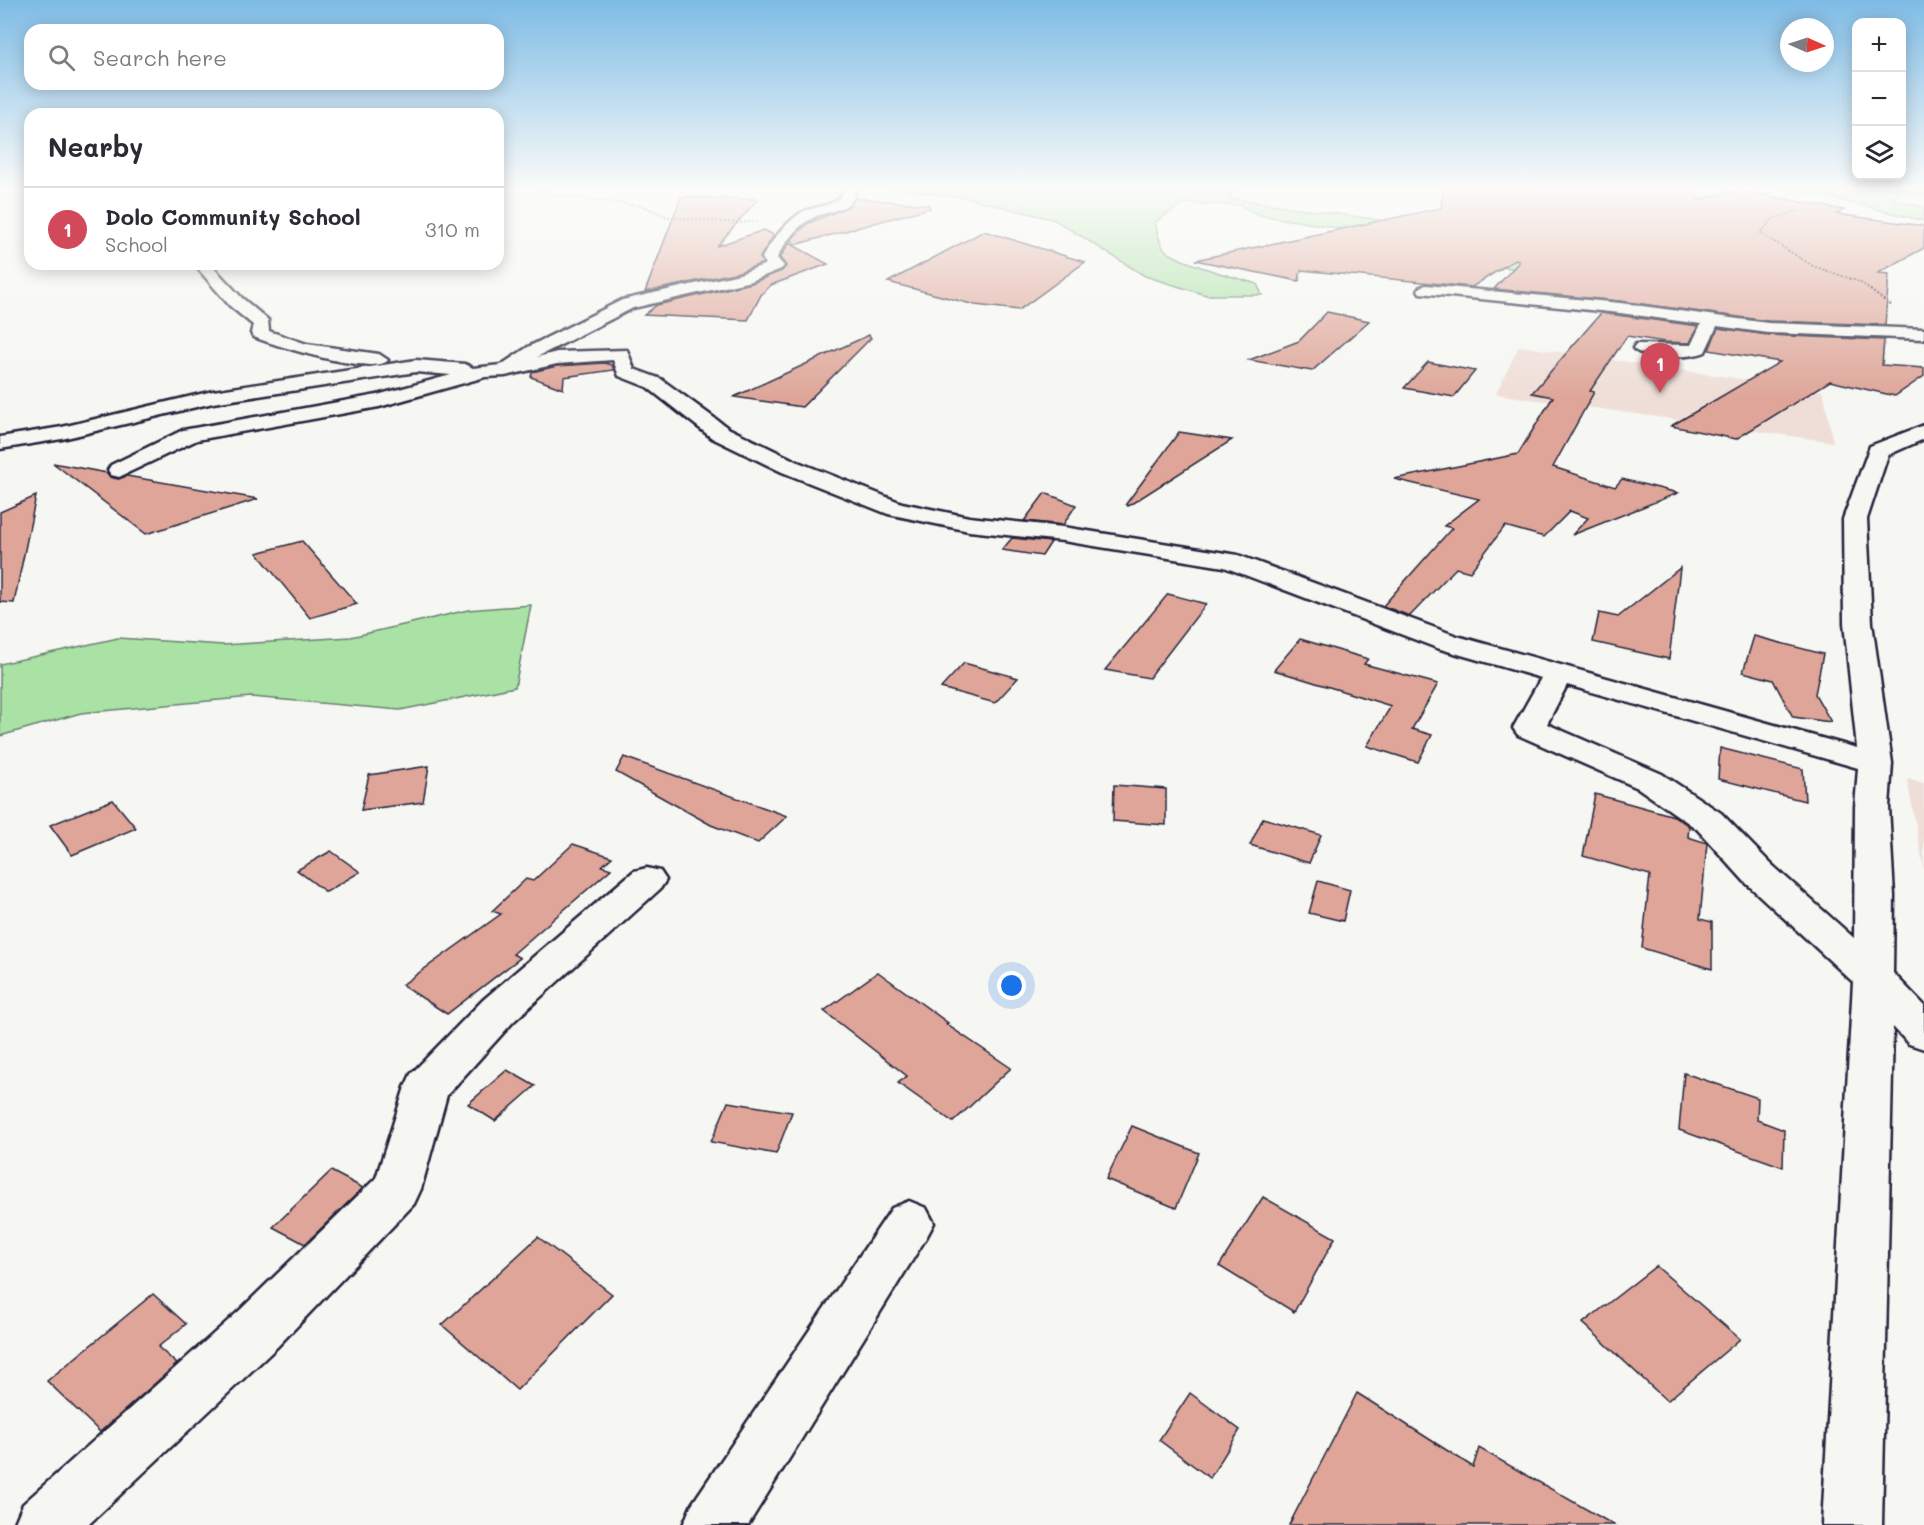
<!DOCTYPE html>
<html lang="en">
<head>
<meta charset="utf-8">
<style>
  :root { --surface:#fff; --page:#f2f2f3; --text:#2b2b33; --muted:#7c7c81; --line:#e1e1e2; --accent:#d1495b }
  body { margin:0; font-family:Mali,sans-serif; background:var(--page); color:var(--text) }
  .controls { position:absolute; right:18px; top:18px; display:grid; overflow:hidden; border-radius:12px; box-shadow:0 3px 15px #0003 }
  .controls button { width:54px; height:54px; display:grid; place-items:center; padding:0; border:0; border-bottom:2px solid var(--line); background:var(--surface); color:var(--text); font:30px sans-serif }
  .compass { position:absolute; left:1780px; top:18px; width:54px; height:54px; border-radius:50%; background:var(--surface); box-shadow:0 3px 15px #0003; rotate:93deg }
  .you { position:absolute; left:1012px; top:986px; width:21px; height:21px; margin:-15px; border:4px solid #fff; border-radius:50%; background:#1a73e8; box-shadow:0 0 0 9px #1a73e833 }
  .badge { display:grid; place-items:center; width:39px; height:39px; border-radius:50%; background:var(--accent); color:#fff; font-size:20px; font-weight:700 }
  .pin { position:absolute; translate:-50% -50px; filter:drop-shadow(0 2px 3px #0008) }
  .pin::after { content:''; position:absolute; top:32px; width:21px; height:18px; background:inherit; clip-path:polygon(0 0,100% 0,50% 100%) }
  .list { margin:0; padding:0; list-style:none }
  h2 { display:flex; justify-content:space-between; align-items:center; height:78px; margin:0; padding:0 24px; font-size:26px }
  h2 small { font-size:20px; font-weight:400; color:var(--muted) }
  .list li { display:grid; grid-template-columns:39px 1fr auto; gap:18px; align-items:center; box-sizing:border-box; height:84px; padding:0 24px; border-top:2px solid var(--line) }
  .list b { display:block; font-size:22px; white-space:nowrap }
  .list p { margin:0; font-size:20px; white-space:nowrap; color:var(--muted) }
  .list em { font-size:20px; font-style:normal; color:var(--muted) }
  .icon { flex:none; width:33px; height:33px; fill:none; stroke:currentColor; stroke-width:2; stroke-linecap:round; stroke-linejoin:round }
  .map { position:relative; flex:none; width:1924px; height:1525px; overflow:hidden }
  .search { position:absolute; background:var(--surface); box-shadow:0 3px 15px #0003; left:24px; top:24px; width:480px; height:66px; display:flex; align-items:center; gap:15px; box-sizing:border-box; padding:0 21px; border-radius:18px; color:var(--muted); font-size:22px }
  .panel { position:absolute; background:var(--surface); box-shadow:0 3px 15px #0003; left:24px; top:108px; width:480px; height:162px; border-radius:18px }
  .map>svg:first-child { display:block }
  .built { fill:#efded7 }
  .green { fill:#aae1a4; stroke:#668270; stroke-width:1.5 }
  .building { fill:#dea598; stroke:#22223b; stroke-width:1.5 }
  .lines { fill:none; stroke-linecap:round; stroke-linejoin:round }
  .minor-casing { stroke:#22223b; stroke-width:5 }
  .path-far1 { stroke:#22223b; stroke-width:1.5; stroke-dasharray:2 2; stroke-linecap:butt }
  .path { stroke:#22223b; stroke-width:2; stroke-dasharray:2 2; stroke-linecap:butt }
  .minor { fill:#f6f6f2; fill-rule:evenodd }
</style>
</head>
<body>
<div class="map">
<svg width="1924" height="1525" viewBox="0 0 1924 1525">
  <rect width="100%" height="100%" fill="#f6f6f2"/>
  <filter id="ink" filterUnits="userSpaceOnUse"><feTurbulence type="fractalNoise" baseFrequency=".0167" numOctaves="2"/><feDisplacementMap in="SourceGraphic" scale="12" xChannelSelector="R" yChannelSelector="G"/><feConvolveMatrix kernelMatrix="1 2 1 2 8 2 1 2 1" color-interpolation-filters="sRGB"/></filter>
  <g filter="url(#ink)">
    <g class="built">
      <polygon points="1519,346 1823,391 1833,442 1496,394"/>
      <polygon points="1907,779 1924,783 1924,870"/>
    </g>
    <g class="green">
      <path d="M873 186H1236L1229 198 1379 220 1453 237 1573 260 1542 273 1490 265 1327 226 1259 215 1240 205 1184 203 1155 222C1157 231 1158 241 1164 249 1176 262 1237 278 1257 284L1262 295H1206L1145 276 1055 220 968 198Z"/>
      <polygon points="1769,186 1924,189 1924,195 1898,193 1894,200 1924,207 1924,221 1813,193"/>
      <polygon points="531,605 515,687 400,710 251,697 81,713 0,736 0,664 118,638 223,645 351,637 468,610"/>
    </g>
    <g class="building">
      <polygon points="1443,186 1696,186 1698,200 1738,190 1844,210 1836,214 1924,226 1924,248 1878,273 1889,274 1885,325 1768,321 1620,301 1494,289 1519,262 1516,259 1472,287 1301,270 1299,281 1195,260 1441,208"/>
      <polygon points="681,197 758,199 717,246 764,230 774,235 760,257 763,263 739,272 645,292"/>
      <polygon points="856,198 929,205 930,208 794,245 792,239 807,224 847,207"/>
      <polygon points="984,231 1085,262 1019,310 975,305 888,282"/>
      <polygon points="789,243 828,264 771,285 761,295 748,320 644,315 657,305 752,283 782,271 786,266 780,258"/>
      <polygon points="1327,312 1369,321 1312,371 1249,360 1299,341"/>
      <polygon points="1601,313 1698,326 1690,343 1665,342 1627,336 1590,391 1594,392 1553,467 1615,487 1622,479 1678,493 1572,535 1588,518 1570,511 1544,537 1505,526 1470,572 1456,568 1410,616 1383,606 1452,528 1444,526 1479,499 1394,479 1518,454 1553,397 1532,393"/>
      <polygon points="1718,328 1768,335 1884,340 1882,365 1924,368 1924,376 1895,396 1830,381 1736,439 1671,426 1780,362 1709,350"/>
      <polygon points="869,335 871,338 802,407 734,397"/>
      <polygon points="1428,362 1475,371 1454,397 1404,388"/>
      <polygon points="605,363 612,365 614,370 564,377 563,389 531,377 532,372 557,366"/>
      <polygon points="1179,432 1232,440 1128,506 1126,504"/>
      <polygon points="53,463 107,473 110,477 118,479 127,476 258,499 146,534"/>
      <polygon points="1045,493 1076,505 1063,525 1024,521"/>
      <polygon points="36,496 14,603 0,602 0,512"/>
      <polygon points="1012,538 1051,542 1042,556 1002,550"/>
      <polygon points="302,541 357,604 310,618 257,553"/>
      <polygon points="1680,568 1669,659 1593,642 1599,613 1618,617"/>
      <polygon points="1168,594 1206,604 1149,678 1105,670"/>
      <polygon points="1754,636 1823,654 1815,694 1831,722 1793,717 1773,680 1743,672"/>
      <polygon points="1300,639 1368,659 1364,664 1438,684 1412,729 1432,735 1418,762 1367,746 1391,706 1274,670"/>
      <polygon points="964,663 1018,678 995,703 941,688"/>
      <polygon points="1720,748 1803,769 1805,801 1718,779"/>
      <polygon points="624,757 787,816 758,843 711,825 616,772"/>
      <polygon points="429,766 423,802 361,810 369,775"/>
      <polygon points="1114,785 1166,789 1166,825 1113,821"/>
      <polygon points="1595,794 1674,816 1689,826 1688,837 1707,843 1700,919 1712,922 1712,969 1642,948 1650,875 1583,856"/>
      <polygon points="113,800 136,828 72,855 50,825"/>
      <polygon points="1263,818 1321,835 1309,863 1250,845"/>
      <polygon points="573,844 612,857 602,866 611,869 513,954 520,958 447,1014 402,985 501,914 492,911 526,879 533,881"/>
      <polygon points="331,851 360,872 326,892 297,870"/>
      <polygon points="1318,881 1350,890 1343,921 1309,913"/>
      <polygon points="878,972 948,1023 946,1024 1011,1068 953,1122 898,1083 907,1076 824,1011"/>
      <polygon points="507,1070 535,1086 495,1121 468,1104"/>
      <polygon points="1684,1073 1758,1098 1757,1120 1784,1130 1783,1167 1679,1130"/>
      <polygon points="728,1102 792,1112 776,1154 711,1142"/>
      <polygon points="1132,1126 1199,1153 1176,1208 1106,1179"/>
      <polygon points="331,1171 363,1188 305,1244 273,1227"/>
      <polygon points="1263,1197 1335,1238 1294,1312 1219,1266"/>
      <polygon points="538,1237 612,1294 517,1390 442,1325"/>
      <polygon points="1656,1266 1740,1339 1667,1401 1583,1323"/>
      <polygon points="153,1294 186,1324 158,1347 177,1364 100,1432 47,1381"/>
      <polygon points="1190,1393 1240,1430 1210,1478 1159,1440"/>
      <polygon points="1357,1393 1473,1467 1479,1448 1614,1525 1289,1525"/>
    </g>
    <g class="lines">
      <g class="minor-casing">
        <g id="minor">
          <path d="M844 186H856C857 212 827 209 811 219 797 226 784 244 777 258L784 266 781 269 751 281 633 308 537 357 557 352 627 350 634 369 661 379 728 428 798 462 902 503 969 517 1063 527 1238 555 1457 636 1857 748 1844 623 1843 519 1870 446 1924 425V439L1888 455 1867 519 1872 623 1892 763 1889 807 1894 896 1893 973 1924 1005V1049L1909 1044 1893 1027 1882 1525H1822L1853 982 1745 882 1697 829 1638 788 1518 735 1513 728 1541 678 1437 648 1224 567 1063 541 969 531 888 514 782 472 712 438 647 387 619 376 613 360 557 364 505 376 485 377 379 407 197 440 119 477 111 475 108 470 111 465 183 430 377 395 451 375 416 372 213 403 62 439 0 449V437L62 427 213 391 416 360 465 364 473 368 501 365 528 347 622 300 740 274 766 264 762 258C771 241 783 226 799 214 813 204 843 209 844 186ZM1567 685 1858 768 1855 807 1854 938 1771 864 1721 813 1662 774 1547 724Z"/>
          <path d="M194 264H210L242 298 268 320 269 331 307 344 379 354 388 360C376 377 273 345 254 337L251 333 253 325 230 306Z"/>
          <path d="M1426 285 1620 303 1768 323 1924 329V339L1768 333 1717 326 1705 352C1692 358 1642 360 1633 348L1636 344 1691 345 1701 324 1620 313 1420 293 1418 290 1420 287Z"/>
          <polygon points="647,868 660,871 666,880 660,889 513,1022 447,1095 421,1189 414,1204 277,1347 88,1525 14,1525 23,1504 239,1311 376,1178 405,1087 411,1074 483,1000 634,871"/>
          <polygon points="909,1201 926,1208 934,1223 926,1238 748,1525 683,1525 692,1504 892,1208"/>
        </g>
      </g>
      <g class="path-far1">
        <polyline points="533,186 555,195 643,206 668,217 737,223 761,221"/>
        <polyline points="1800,211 1774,218 1760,233 1813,266 1860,282 1872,291"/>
      </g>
      <polyline class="path" points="1870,290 1892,306"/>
      <use href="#minor" class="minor"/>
    </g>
  </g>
  <linearGradient id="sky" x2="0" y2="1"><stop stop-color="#7ebbe5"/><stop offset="0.47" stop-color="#fbfbf9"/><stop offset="1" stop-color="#fbfbf9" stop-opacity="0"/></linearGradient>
  <rect width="1924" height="400" fill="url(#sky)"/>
</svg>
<div class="controls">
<button>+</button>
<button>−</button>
<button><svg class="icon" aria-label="layers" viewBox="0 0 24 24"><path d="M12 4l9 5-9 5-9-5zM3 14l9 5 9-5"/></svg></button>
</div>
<svg class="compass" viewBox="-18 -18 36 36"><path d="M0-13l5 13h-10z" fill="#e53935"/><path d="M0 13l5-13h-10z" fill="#7c7c81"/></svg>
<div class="you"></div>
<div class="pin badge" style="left:1660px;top:393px">1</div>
<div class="search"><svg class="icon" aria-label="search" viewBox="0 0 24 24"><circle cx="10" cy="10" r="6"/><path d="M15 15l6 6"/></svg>Search here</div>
<section class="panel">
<h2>Nearby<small></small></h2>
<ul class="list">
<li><span class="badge">1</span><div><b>Dolo Community School</b><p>School</p></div><em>310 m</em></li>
</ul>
</section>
</div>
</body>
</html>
